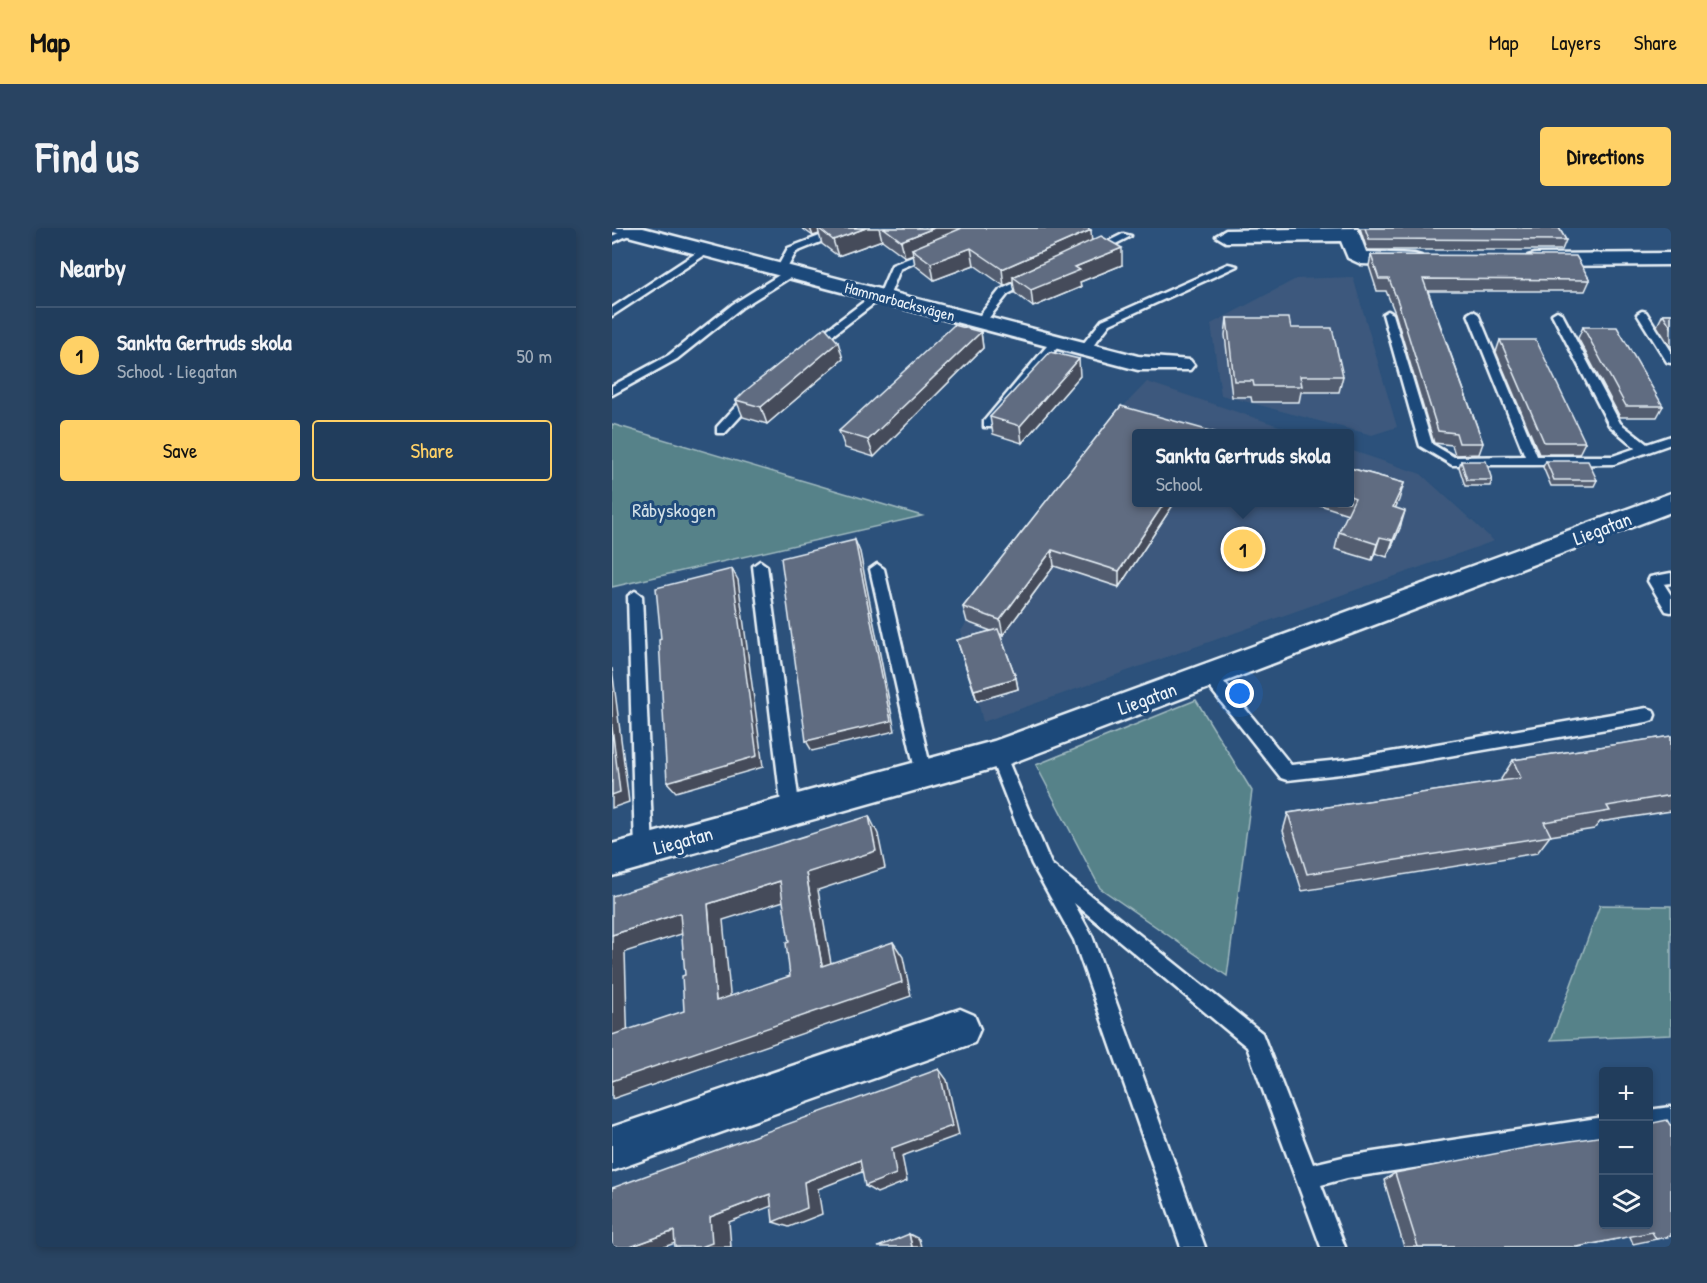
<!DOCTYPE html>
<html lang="en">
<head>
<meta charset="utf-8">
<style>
  :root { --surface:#213d5c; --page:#294462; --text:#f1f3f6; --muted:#a2aebb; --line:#3e5672; --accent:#ffd166 }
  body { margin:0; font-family:"Patrick Hand",sans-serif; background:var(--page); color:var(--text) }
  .controls { position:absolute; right:18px; bottom:18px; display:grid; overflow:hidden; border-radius:6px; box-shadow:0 3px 9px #0003 }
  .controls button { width:54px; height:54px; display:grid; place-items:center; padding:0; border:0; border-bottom:2px solid var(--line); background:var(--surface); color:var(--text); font:30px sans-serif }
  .you { position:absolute; left:628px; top:466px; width:21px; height:21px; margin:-15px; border:4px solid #fff; border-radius:50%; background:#1a73e8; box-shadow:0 0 0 9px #1a73e833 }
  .badge { display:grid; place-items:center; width:39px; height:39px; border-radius:50%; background:var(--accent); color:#111; font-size:20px; font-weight:700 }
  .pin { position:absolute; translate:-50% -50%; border:3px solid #fff; box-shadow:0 2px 6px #0006 }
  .popup { position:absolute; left:520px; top:201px; width:222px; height:78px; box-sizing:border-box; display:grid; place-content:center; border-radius:6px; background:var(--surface); filter:drop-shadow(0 2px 4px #0005); font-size:20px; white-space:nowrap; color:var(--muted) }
  .popup b { font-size:22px; color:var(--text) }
  .popup::after { content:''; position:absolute; left:50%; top:100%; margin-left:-12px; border:12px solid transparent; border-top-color:var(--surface) }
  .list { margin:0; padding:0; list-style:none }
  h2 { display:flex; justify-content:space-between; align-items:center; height:78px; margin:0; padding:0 24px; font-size:26px }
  h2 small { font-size:20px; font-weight:400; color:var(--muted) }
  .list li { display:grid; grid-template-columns:39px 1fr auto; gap:18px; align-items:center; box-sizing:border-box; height:96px; padding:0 24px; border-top:2px solid var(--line) }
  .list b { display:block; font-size:22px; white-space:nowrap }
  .list p { margin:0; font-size:20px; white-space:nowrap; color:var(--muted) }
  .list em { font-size:20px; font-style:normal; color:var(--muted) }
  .actions { display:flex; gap:12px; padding:18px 24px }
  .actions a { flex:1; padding:14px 0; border:2px solid var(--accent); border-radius:6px; text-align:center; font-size:21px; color:var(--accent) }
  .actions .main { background:var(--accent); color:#111 }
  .icon { flex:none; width:33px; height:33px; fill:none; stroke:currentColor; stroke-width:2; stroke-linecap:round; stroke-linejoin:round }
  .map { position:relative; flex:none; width:1059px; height:1019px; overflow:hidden; border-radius:6px }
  header { display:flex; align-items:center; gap:36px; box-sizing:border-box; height:84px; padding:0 30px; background:var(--accent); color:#111 }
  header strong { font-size:28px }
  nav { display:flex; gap:33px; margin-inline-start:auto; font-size:21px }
  .intro { display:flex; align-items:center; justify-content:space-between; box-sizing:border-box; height:144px; padding:0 36px }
  h1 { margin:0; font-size:42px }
  .button { padding:15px 27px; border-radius:6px; background:var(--accent); color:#111; font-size:21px; font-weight:700 }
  main { display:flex; gap:36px; padding:0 36px }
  aside { flex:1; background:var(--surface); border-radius:6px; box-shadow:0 3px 9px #0003 }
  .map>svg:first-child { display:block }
  .built { fill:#3c597d }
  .green { fill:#578289; stroke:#a0bac0; stroke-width:1.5 }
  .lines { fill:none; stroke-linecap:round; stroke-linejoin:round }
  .service-casing { stroke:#e8f1f8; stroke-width:5 }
  .minor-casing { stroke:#e8f1f8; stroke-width:5 }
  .service { fill:#1f4a7a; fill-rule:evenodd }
  .minor { fill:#1f4a7a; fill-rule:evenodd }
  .wall { fill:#535d6f; stroke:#e8f1f8; stroke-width:1.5 }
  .shaded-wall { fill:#444c5a; stroke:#e8f1f8; stroke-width:1.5 }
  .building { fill:#616c81; stroke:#e8f1f8; stroke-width:1.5; fill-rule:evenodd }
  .labels { text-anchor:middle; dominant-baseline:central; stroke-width:6; stroke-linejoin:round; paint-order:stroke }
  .far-street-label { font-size:16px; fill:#e8f1f8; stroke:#1f4a7a }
  .park-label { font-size:20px; fill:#d2e0e7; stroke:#1f4a7a }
  .street-label { font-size:20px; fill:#e8f1f8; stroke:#1f4a7a }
</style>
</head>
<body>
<header>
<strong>Map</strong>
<nav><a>Map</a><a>Layers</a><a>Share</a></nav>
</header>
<div class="intro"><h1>Find us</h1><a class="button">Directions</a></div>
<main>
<aside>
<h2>Nearby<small></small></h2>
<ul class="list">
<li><span class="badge">1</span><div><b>Sankta Gertruds skola</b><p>School · Liegatan</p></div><em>50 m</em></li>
</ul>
<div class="actions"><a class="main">Save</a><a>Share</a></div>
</aside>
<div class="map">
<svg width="1059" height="1019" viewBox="0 0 1059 1019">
  <rect width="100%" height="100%" fill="#2c517b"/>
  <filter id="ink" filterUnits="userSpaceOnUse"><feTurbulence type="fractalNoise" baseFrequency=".0167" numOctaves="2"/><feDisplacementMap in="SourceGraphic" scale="12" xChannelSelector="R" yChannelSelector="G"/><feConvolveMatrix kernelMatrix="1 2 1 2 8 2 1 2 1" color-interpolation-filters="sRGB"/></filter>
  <g filter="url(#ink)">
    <g class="built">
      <polygon points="741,49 785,199 760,207 609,167 599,96 684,51"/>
      <polygon points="535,154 688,205 524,206 524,274 738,274 738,222 809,246 882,313 371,494 349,403 446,256 498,192"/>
    </g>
    <g class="green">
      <polygon points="0,196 310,288 0,359"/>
      <polygon points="584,472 640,563 615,748 488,660 424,537"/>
      <polygon points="988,677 1059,678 1059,807 939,812"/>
    </g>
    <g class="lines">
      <g class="service-casing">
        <g id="service">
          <polygon points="18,0 21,1 21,5 0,15 0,8"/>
          <polygon points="229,0 243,0 184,24 173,44 182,43 182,47 129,80 65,131 0,167 0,158 57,127 121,76 172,44 164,42 176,20"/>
          <polygon points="511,6 519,8 484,26 475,24"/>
          <polygon points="90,21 99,23 0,88 0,80"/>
          <polygon points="318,22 327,24 288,41 276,71 268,71 204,120 196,120 196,116 262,66 268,65 280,37"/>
          <polygon points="616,36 625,38 498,96 477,123 467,121 490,92"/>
          <polygon points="417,48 426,50 396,66 372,96 364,96 364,92 388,62"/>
          <polygon points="776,83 781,86 820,216 842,229 913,228 856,86 861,83 866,86 925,228 1001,228 1024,220 997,197 940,86 945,83 950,86 1008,195 1035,216 1059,208 1059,216 1002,236 921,237 840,237 808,218 771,86"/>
          <polygon points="1030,83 1034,84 1059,123 1059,135 1055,134 1025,86"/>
          <polygon points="440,112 450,114 380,199 372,199 372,193"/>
          <polygon points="143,161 149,165 147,168 113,205 105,205 105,199 139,162"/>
          <polygon points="148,333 155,338 188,583 185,588 179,591 173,588 170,583 141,338"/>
          <polygon points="265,336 272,341 320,546 318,551 312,553 306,551 304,546 258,341"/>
          <polygon points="1059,345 1059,355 1052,356 1059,367 1059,384 1054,383 1036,353 1038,349"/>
          <polygon points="23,363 30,368 41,623 38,629 32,631 26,629 23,623 16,368"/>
          <polygon points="597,441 603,443 679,537 738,531 1035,480 1041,482 1043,487 1041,492 1035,494 738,545 675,552 669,550 591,451 589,447 591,443"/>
          <polygon points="385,519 391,521 393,526 439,636 650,805 701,936 735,928 992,889 992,911 735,950 709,957 733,1019 709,1019 635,819 462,675 480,708 593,1019 569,1019 462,712 420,636 377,526 379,521"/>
          <polygon points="1059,879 1059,901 1036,904 1036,882"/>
        </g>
      </g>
      <g class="minor-casing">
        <g id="minor">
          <polygon points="0,0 31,0 526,128 578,132 582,137 578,142 526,142 1,4"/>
          <polygon points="745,0 754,24 802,26 809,28 812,32 809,36 802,38 749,36 736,30 729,13 614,14 604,8 614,2"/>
          <polygon points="1059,25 1059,37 923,38 916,36 913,32 916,28 923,26"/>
          <polygon points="1059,265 1059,284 397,536 0,648 0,616 382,513"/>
          <polygon points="348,781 362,787 368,801 362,815 0,943 0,899"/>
        </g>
      </g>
      <use href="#service" class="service"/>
      <use href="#minor" class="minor"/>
    </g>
    <g class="wall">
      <polygon points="190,0 476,0 479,12 510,37 468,54 469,59 421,79 403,65 401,54 392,58 362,37 322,52 303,37 301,26 293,29 270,12 226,28 210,16 207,6 201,8"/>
      <polygon points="748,0 947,0 954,12 950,22 755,22"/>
      <polygon points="759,27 978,52 973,63 816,63 871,215 867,226 843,227 840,217 822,215 783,85 774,63 765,63 757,38"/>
      <polygon points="1051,86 1059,86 1059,120 1045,98"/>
      <polygon points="615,90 679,100 731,148 727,164 689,164 687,174 640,174 639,169 620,169 613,107"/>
      <polygon points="971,99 1051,178 1045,189 1008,189 966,110"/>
      <polygon points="369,104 371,120 262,229 233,220 227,203"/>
      <polygon points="888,112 973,214 967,226 927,226 884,124"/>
      <polygon points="231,131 155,196 131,189 124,172"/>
      <polygon points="468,148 410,215 381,206 378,189"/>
      <polygon points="509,178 525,274 563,274 507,359 442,338 391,407 388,406 404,450 406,461 365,473 345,412 379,403 355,394 351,379"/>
      <polygon points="849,233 880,252 878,258 853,258 847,239"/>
      <polygon points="934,233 985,252 982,258 939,258 931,239"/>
      <polygon points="738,240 792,255 783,280 788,300 775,329 763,325 760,332 723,321 727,304 736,286 699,274 738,274"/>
      <polygon points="1059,508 1059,583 988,594 982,601 938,608 925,625 690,663 671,603 676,585 890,553 889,551 901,532"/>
      <polygon points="783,945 1036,996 1059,1008 1021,1016 1018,1008 967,1019 792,1019 772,952"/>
    </g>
    <g class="shaded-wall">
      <polygon points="198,0 206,0 207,6 201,8"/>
      <polygon points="254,0 267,0 270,12 226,28 221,12"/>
      <polygon points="322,0 366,0 300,21 301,26 293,29 289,13"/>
      <polygon points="479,2 480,18 401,49 401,54 392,58 390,41"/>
      <polygon points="359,20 362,37 322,52 319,35"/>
      <polygon points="510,20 510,37 468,54 469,59 421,79 419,62 463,39"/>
      <polygon points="369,104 371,120 262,229 256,212"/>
      <polygon points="226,114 231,131 155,196 149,179"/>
      <polygon points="467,131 468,148 410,215 408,198"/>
      <polygon points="792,255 787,272 776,296 781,279"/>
      <polygon points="553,274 563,274 507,359 507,343"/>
      <polygon points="793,283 788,300 775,329 781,312"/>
      <polygon points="768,309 763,325 760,332 765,316"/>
      <polygon points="243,312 248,324 283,503 200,523 194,513"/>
      <polygon points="440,322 442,338 391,407 388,392"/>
      <polygon points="120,341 126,352 151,539 64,564 55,554"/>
      <polygon points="0,440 17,574 0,580"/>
      <polygon points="404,450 406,461 365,473 362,462"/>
      <polygon points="257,588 266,606 273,640 206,662 222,752 210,738 194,645"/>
      <polygon points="168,653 181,670 111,692 120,786 104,773 96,676"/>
      <polygon points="68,685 85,701 13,724 16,821 0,812 0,707"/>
      <polygon points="281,714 291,729 299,768 0,871 0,853"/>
      <polygon points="327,841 335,852 347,907 290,928 295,953 265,965 253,958"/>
      <polygon points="248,932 260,940 206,961 210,986 177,999 161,994 192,954"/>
      <polygon points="158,966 173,973 117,994 119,1019 89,1019 98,989"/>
      <polygon points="62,1003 83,1008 52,1019 18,1019"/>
      <polygon points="297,1006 307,1011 309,1019 300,1019"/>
    </g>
    <g class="building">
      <polygon points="206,0 254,0 221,12"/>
      <polygon points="272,0 322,0 289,13"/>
      <polygon points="350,0 476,0 479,2 390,41 359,20 319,35 300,21"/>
      <polygon points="753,0 947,0 954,12 757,11"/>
      <polygon points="489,8 510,20 463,39 468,42 419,62 401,49"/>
      <polygon points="759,27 964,28 978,52 811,51 871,215 847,215 844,205 826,203 786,74 777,51 767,51"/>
      <polygon points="1051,86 1059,86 1059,99"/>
      <polygon points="615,90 677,90 679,100 720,100 731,148 688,148 690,158 642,158 641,153 622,153"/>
      <polygon points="342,97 369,104 256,212 227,203"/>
      <polygon points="213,99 226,114 149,179 124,172 132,164"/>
      <polygon points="971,99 1005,99 1051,178 1014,178"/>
      <polygon points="888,112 924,112 973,214 932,214"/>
      <polygon points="438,124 467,131 408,198 378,189"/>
      <polygon points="509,178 609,206 525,206 525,274 553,274 507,343 440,322 388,392 351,379"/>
      <polygon points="849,233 874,233 880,252 855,252"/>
      <polygon points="934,233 976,233 985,252 942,252"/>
      <polygon points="738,240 792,255 781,279 793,283 781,312 768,309 765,316 727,304 743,270 738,268"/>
      <polygon points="243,312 279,493 194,513 169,330"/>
      <polygon points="120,341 145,528 55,554 47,412 49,411 44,360"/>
      <polygon points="386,401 404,450 362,462 345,412"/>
      <polygon points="0,499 8,564 0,567"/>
      <polygon points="1059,508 1059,567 995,578 998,583 932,594 939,608 695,646 676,585 909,550 901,532"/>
      <path d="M257 588 264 623 194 645 210 738 281 714 290 754 0 853V807L72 783 70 748 73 747 68 685 0 707V668ZM168 653 177 714 174 715 178 748 104 773 96 676Z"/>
      <polygon points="327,841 340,898 280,920 284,946 253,958 248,932 192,954 195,980 161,994 158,966 98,989 100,1015 89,1019 63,1019 62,1003 18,1019 0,1019 0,960"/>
      <polygon points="1055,892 1058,897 1059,897 1059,1008 1044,1011 1040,1004 965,1019 806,1019 783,945 924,918 992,908 992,996 1036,996 1036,896"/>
      <polygon points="297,1006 300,1019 266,1019"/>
    </g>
  </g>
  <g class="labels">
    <g class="far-street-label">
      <text transform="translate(288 73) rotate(15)">Hammarbacksvägen</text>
    </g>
    <g class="park-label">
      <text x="62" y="281">Råbyskogen</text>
    </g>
    <g class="street-label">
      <text transform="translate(990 300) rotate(-21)">Liegatan</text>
      <text transform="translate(535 470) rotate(-20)">Liegatan</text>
      <text transform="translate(71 612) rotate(-15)">Liegatan</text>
    </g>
  </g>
</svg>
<div class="controls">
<button>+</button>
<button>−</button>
<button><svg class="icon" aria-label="layers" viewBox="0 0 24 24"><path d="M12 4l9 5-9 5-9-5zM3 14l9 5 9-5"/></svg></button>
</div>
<div class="you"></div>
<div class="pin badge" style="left:631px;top:321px">1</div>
<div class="popup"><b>Sankta Gertruds skola</b>School</div>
</div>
</main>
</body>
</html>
